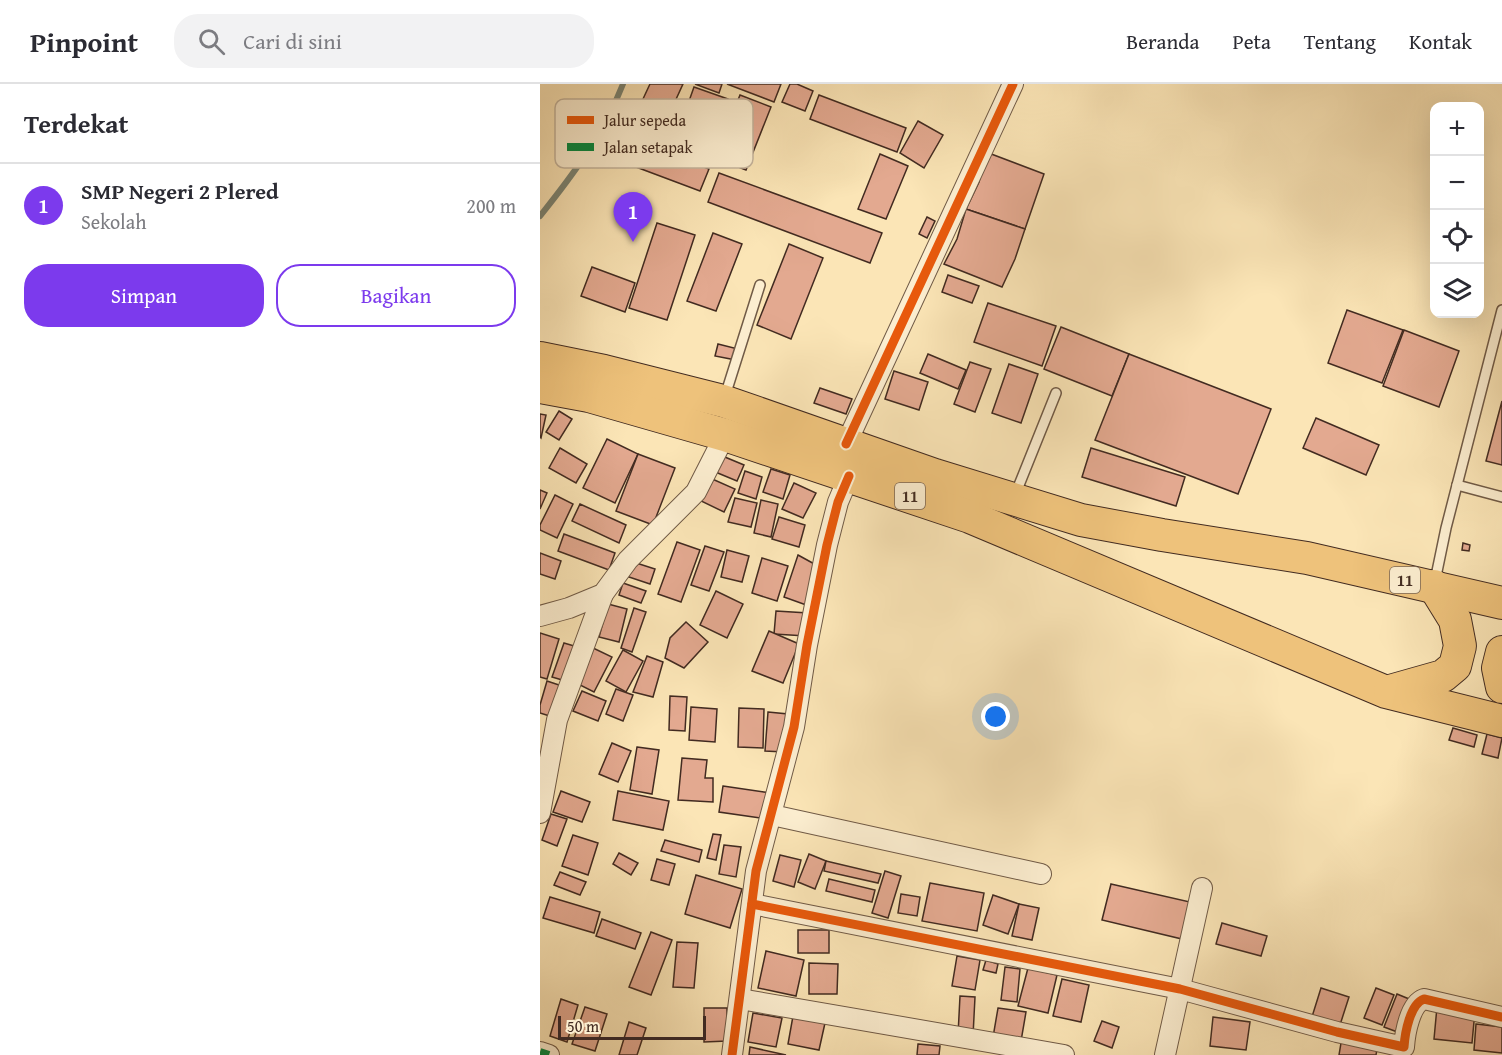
<!DOCTYPE html>
<html lang="id">
<head>
<meta charset="utf-8">
<style>
  :root { --surface:#fff; --page:#f2f2f3; --text:#2b2b33; --muted:#7c7c81; --line:#e1e1e2; --accent:#7c3aed }
  body { margin:0; font-family:"Gentium Book Plus",serif; background:var(--page); color:var(--text) }
  .controls { position:absolute; right:18px; top:18px; display:grid; overflow:hidden; border-radius:12px; box-shadow:0 6px 24px #0002 }
  .controls button { width:54px; height:54px; display:grid; place-items:center; padding:0; border:0; border-bottom:2px solid var(--line); background:var(--surface); color:var(--text); font:30px sans-serif }
  .scale { position:absolute; left:18px; bottom:15px; width:148px; box-sizing:border-box; padding-left:6px; border:3px solid #422b21; border-top:0; font-size:16px; line-height:21px; white-space:nowrap; color:#422b21; -webkit-text-stroke:4px #fceed0; paint-order:stroke }
  .you { position:absolute; left:456px; top:633px; width:21px; height:21px; margin:-15px; border:4px solid #fff; border-radius:50%; background:#1a73e8; box-shadow:0 0 0 9px #1a73e833 }
  .badge { display:grid; place-items:center; width:39px; height:39px; border-radius:50%; background:var(--accent); color:#fff; font-size:20px; font-weight:700 }
  .pin { position:absolute; translate:-50% -50px; filter:drop-shadow(0 2px 3px #0008) }
  .pin::after { content:''; position:absolute; top:32px; width:21px; height:18px; background:inherit; clip-path:polygon(0 0,100% 0,50% 100%) }
  .list { margin:0; padding:0; list-style:none }
  h2 { display:flex; justify-content:space-between; align-items:center; height:78px; margin:0; padding:0 24px; font-size:26px }
  h2 small { font-size:20px; font-weight:400; color:var(--muted) }
  .list li { display:grid; grid-template-columns:39px 1fr auto; gap:18px; align-items:center; box-sizing:border-box; height:84px; padding:0 24px; border-top:2px solid var(--line) }
  .list b { display:block; font-size:22px; white-space:nowrap }
  .list p { margin:0; font-size:20px; white-space:nowrap; color:var(--muted) }
  .list em { font-size:20px; font-style:normal; color:var(--muted) }
  .actions { display:flex; gap:12px; padding:18px 24px }
  .actions a { flex:1; padding:14px 0; border:2px solid var(--accent); border-radius:24px; text-align:center; font-size:21px; color:var(--accent) }
  .actions .main { background:var(--accent); color:#fff }
  .icon { flex:none; width:33px; height:33px; fill:none; stroke:currentColor; stroke-width:2; stroke-linecap:round; stroke-linejoin:round }
  .map { position:relative; flex:none; width:962px; height:971px; overflow:hidden }
  header { display:flex; align-items:center; gap:36px; box-sizing:border-box; height:84px; padding:0 30px; background:var(--surface); border-bottom:2px solid var(--line) }
  header strong { font-size:28px }
  nav { display:flex; gap:33px; margin-inline-start:auto; font-size:21px }
  .search { width:420px; height:54px; background:var(--page); display:flex; align-items:center; gap:15px; box-sizing:border-box; padding:0 21px; border-radius:24px; color:var(--muted); font-size:22px }
  main { display:flex }
  aside { flex:1; background:var(--surface) }
  .map>svg:first-child { display:block }
  .lines { fill:none; stroke-linecap:round; stroke-linejoin:round }
  .stream { stroke:#7a8474; stroke-width:6 }
  .building { fill:#e3a990; stroke:#422b21; stroke-width:1.5 }
  .service-casing { stroke:#705a46; stroke-width:12 }
  .minor-casing { stroke:#705a46; stroke-width:22 }
  .trunk-casing { stroke:#422b21; stroke-width:34 }
  .service { stroke:#fceed0; stroke-width:9 }
  .minor { stroke:#fceed0; stroke-width:20 }
  .trunk { stroke:#eec27b; stroke-width:32 }
  .quiet { stroke:#00873e; stroke-width:8; stroke-dasharray:15 8; stroke-linecap:butt }
  .cycleway-casing { stroke:#fceed0; stroke-width:13 }
  .cycleway { stroke:#e8590c; stroke-width:9 }
  .labels { text-anchor:middle; dominant-baseline:central; stroke-width:4.5; stroke-linejoin:round; paint-order:stroke }
  .shield { fill:#fceed0; stroke:#7a6656; stroke-width:1.5 }
  .shield-label { font-size:16px; font-weight:bold; fill:#422b21 }
  .key { fill:#fceed0; stroke:#c4b49c; stroke-width:1.5 }
  .key-label { font-size:16px; fill:#422b21 }
</style>
</head>
<body>
<header>
<strong>Pinpoint</strong>
<div class="search"><svg class="icon" aria-label="search" viewBox="0 0 24 24"><circle cx="10" cy="10" r="6"/><path d="M15 15l6 6"/></svg>Cari di sini</div>
<nav><a>Beranda</a><a>Peta</a><a>Tentang</a><a>Kontak</a></nav>
</header>
<main>
<aside>
<h2>Terdekat<small></small></h2>
<ul class="list">
<li><span class="badge">1</span><div><b>SMP Negeri 2 Plered</b><p>Sekolah</p></div><em>200 m</em></li>
</ul>
<div class="actions"><a class="main">Simpan</a><a>Bagikan</a></div>
</aside>
<div class="map">
<svg width="962" height="971" viewBox="0 0 962 971">
  <rect width="100%" height="100%" fill="#fbe5b6"/>
  <filter id="stains"><feTurbulence type="fractalNoise" baseFrequency=".00333" numOctaves="4"/><feColorMatrix values="0 0 0 0 .2 0 0 0 0 .09 0 0 0 0 .02 0 0 0 .5 -.17"/></filter>
  <radialGradient id="worn" r=".72"><stop offset=".6" stop-color="#630" stop-opacity="0"/><stop offset="1" stop-color="#630" stop-opacity=".3"/></radialGradient>
  <g class="lines">
    <path class="stream" d="M0 132C33 91 64 49 83 0"/>
  </g>
  <g class="building">
    <polygon points="110,0 143,0 116,59 88,47"/>
    <polygon points="155,0 182,0 179,9"/>
    <polygon points="187,0 241,0 234,18"/>
    <polygon points="250,0 257,0 273,7 265,27 242,18"/>
    <polygon points="154,3 188,15 166,77 132,65"/>
    <polygon points="200,11 231,23 206,86 175,74"/>
    <polygon points="279,11 366,44 357,68 270,35"/>
    <polygon points="378,37 403,51 384,84 360,69"/>
    <polygon points="81,51 169,85 160,107 72,74"/>
    <polygon points="446,68 504,90 485,145 426,125 439,98"/>
    <polygon points="340,70 368,82 346,135 318,125"/>
    <polygon points="179,89 342,149 330,179 168,118"/>
    <polygon points="426,125 485,145 475,175 462,203 404,180 417,155"/>
    <polygon points="387,133 395,137 387,154 379,150"/>
    <polygon points="117,139 155,151 127,236 89,224"/>
    <polygon points="173,149 202,160 176,227 147,217"/>
    <polygon points="249,160 283,174 251,255 217,241"/>
    <polygon points="52,183 95,199 85,228 41,212"/>
    <polygon points="408,191 439,202 432,219 402,208"/>
    <polygon points="448,219 516,242 502,282 434,258"/>
    <polygon points="807,226 863,246 842,299 788,279"/>
    <polygon points="521,243 589,270 572,312 504,285"/>
    <polygon points="864,246 919,267 899,323 843,302"/>
    <polygon points="178,260 198,265 196,276 175,272"/>
    <polygon points="388,270 426,286 418,305 380,289"/>
    <polygon points="589,270 731,325 698,410 555,356"/>
    <polygon points="430,278 451,285 435,328 414,320"/>
    <polygon points="469,280 498,290 481,339 452,329"/>
    <polygon points="354,287 388,298 379,326 345,315"/>
    <polygon points="280,304 312,315 306,330 274,319"/>
    <polygon points="962,317 962,381 946,377"/>
    <polygon points="19,327 32,335 19,356 6,348"/>
    <polygon points="0,330 6,331 1,354 0,353"/>
    <polygon points="776,334 839,361 826,391 763,364"/>
    <polygon points="67,355 98,370 75,419 43,404"/>
    <polygon points="20,364 47,380 36,399 9,384"/>
    <polygon points="551,364 645,393 636,422 542,393"/>
    <polygon points="98,370 135,384 113,441 76,427"/>
    <polygon points="180,371 204,381 197,397 173,387"/>
    <polygon points="231,385 250,391 243,415 223,408"/>
    <polygon points="205,387 222,393 216,415 198,409"/>
    <polygon points="170,394 195,405 184,428 159,416"/>
    <polygon points="254,399 276,409 263,434 242,425"/>
    <polygon points="0,406 7,409 0,425"/>
    <polygon points="15,411 33,420 17,454 0,446 0,441"/>
    <polygon points="195,414 217,419 211,443 188,438"/>
    <polygon points="221,416 238,420 231,453 214,449"/>
    <polygon points="40,420 86,441 79,459 32,437"/>
    <polygon points="239,433 265,441 259,463 232,455"/>
    <polygon points="24,450 75,469 69,486 18,467"/>
    <polygon points="137,458 160,466 141,518 118,510"/>
    <polygon points="923,459 930,461 929,467 922,466"/>
    <polygon points="165,462 184,468 169,507 151,501"/>
    <polygon points="187,466 209,472 202,498 181,493"/>
    <polygon points="0,469 21,477 15,495 0,490"/>
    <polygon points="258,471 278,482 269,522 244,513"/>
    <polygon points="222,474 248,482 237,517 212,509"/>
    <polygon points="90,477 115,485 110,500 86,492"/>
    <polygon points="83,499 106,507 101,519 79,511"/>
    <polygon points="176,507 203,520 187,554 160,541"/>
    <polygon points="68,520 87,525 79,558 59,553"/>
    <polygon points="94,524 106,528 92,568 81,564"/>
    <polygon points="236,527 268,529 266,552 234,550"/>
    <polygon points="146,538 168,558 144,584 125,574 130,554"/>
    <polygon points="229,547 259,560 243,599 212,587"/>
    <polygon points="0,549 19,555 7,595 0,593"/>
    <polygon points="24,559 41,564 29,598 12,593"/>
    <polygon points="51,563 72,573 54,608 34,598"/>
    <polygon points="83,566 103,577 86,608 66,597"/>
    <polygon points="107,572 123,578 113,613 93,608"/>
    <polygon points="7,597 25,603 16,634 0,629 0,621"/>
    <polygon points="76,605 93,611 83,637 66,630"/>
    <polygon points="42,607 66,617 58,637 33,627"/>
    <polygon points="130,612 147,613 145,647 129,646"/>
    <polygon points="151,623 177,625 175,658 149,656"/>
    <polygon points="199,624 224,625 223,664 198,663"/>
    <polygon points="228,628 248,630 244,668 225,667"/>
    <polygon points="913,644 937,651 934,663 909,656"/>
    <polygon points="947,650 962,654 958,674 942,670"/>
    <polygon points="72,659 91,667 78,698 59,690"/>
    <polygon points="97,663 119,666 112,710 90,706"/>
    <polygon points="142,674 167,676 165,694 173,694 173,718 138,716"/>
    <polygon points="183,702 231,709 227,735 179,728"/>
    <polygon points="21,707 50,718 42,738 13,728"/>
    <polygon points="78,707 129,717 123,746 73,736"/>
    <polygon points="11,730 27,735 17,762 2,756"/>
    <polygon points="173,750 181,751 176,776 167,774"/>
    <polygon points="33,751 58,759 48,791 22,782"/>
    <polygon points="125,756 162,766 159,778 121,767"/>
    <polygon points="184,761 201,763 196,793 179,790"/>
    <polygon points="79,769 98,779 91,791 73,780"/>
    <polygon points="269,770 286,777 275,805 258,798"/>
    <polygon points="240,771 261,776 254,803 233,797"/>
    <polygon points="117,775 135,780 129,801 111,796"/>
    <polygon points="286,777 341,790 338,799 284,787"/>
    <polygon points="345,787 361,792 348,834 332,829"/>
    <polygon points="20,788 46,798 40,811 14,801"/>
    <polygon points="156,791 202,805 190,844 145,830"/>
    <polygon points="289,795 335,806 332,818 286,807"/>
    <polygon points="390,799 444,809 437,847 382,837"/>
    <polygon points="571,800 650,818 642,855 562,836"/>
    <polygon points="361,810 380,813 377,832 358,829"/>
    <polygon points="453,811 479,820 468,850 443,841"/>
    <polygon points="10,813 60,828 54,849 3,834"/>
    <polygon points="479,820 499,824 492,856 472,852"/>
    <polygon points="62,835 101,849 95,865 56,852"/>
    <polygon points="682,839 727,852 721,872 676,860"/>
    <rect x="258" y="846" width="31" height="23"/>
    <polygon points="111,848 132,856 111,911 89,903"/>
    <polygon points="137,858 158,859 154,904 133,903"/>
    <polygon points="226,867 264,876 256,912 218,904"/>
    <polygon points="417,872 440,876 435,906 412,902"/>
    <polygon points="446,876 458,880 456,889 443,886"/>
    <polygon points="269,879 298,880 297,910 269,910"/>
    <polygon points="465,883 480,885 477,918 461,916"/>
    <polygon points="488,884 517,891 508,929 478,922"/>
    <polygon points="522,895 549,901 541,938 513,932"/>
    <polygon points="781,904 809,913 799,944 771,936"/>
    <polygon points="836,904 854,911 842,941 824,934"/>
    <polygon points="857,910 874,917 860,949 844,943"/>
    <polygon points="420,912 435,913 433,952 418,951"/>
    <polygon points="21,915 38,921 27,958 10,952"/>
    <polygon points="45,923 67,930 55,967 32,960"/>
    <polygon points="897,923 935,927 932,959 894,955"/>
    <polygon points="164,924 187,924 187,957 164,958"/>
    <polygon points="458,924 486,928 480,963 452,959"/>
    <polygon points="213,929 242,934 236,963 208,958"/>
    <polygon points="253,932 285,939 279,966 248,960"/>
    <polygon points="673,933 710,938 706,966 670,962"/>
    <polygon points="562,937 579,943 572,964 554,957"/>
    <polygon points="89,938 106,944 97,971 79,971"/>
    <polygon points="936,940 962,943 962,969 934,966"/>
    <polygon points="802,953 838,959 836,971 799,971"/>
    <polygon points="378,960 400,962 399,971 377,971"/>
    <polygon points="210,963 246,971 209,971"/>
  </g>
  <g class="lines">
    <g class="service-casing">
      <g id="service">
        <polyline points="185,312 220,201"/>
        <polyline points="917,401 962,413"/>
        <polyline points="475,411 516,309"/>
        <polyline points="895,497 906,444 962,226"/>
      </g>
    </g>
    <g class="minor-casing">
      <g id="minor">
        <polyline points="306,360 473,0"/>
        <polyline points="0,532 29,524 63,510 88,476 156,408 185,351"/>
        <polyline points="0,729 17,636 63,510"/>
        <polyline points="232,731 501,790"/>
        <path d="M212 820 640 905 797 948 864 963C865 949 870 920 884 915L962 933"/>
        <polyline points="200,915 524,971"/>
        <polyline points="0,968 9,971"/>
        <polyline points="192,971 216,787 254,643 267,561 287,461 298,418 309,392"/>
        <polyline points="625,971 662,804"/>
      </g>
    </g>
    <g class="trunk-casing">
      <g id="trunk">
        <polyline points="0,274 64,287 183,317 395,391 541,436 622,451 767,474 962,519"/>
        <polyline points="0,303 49,312 185,351 430,433 846,608 962,637"/>
        <polyline points="962,568 958,584 962,603"/>
        <polyline points="850,607 903,592 915,582 920,562 915,536 894,502"/>
      </g>
    </g>
    <use href="#service" class="service"/>
    <use href="#minor" class="minor"/>
    <use href="#trunk" class="trunk"/>
    <polyline class="quiet" points="0,968 9,971"/>
    <g class="cycleway-casing">
      <g id="cycleway">
        <polyline points="306,360 473,0"/>
        <path d="M212 820 640 905 797 948 864 963C865 949 870 920 884 915L962 933"/>
        <polyline points="192,971 216,787 254,643 267,561 287,461 298,418 309,392"/>
      </g>
    </g>
    <use href="#cycleway" class="cycleway"/>
  </g>
  <g class="labels">
    <g class="shield">
      <rect x="355" y="399" width="30" height="26" rx="4.5"/>
      <rect x="850" y="483" width="30" height="26" rx="4.5"/>
    </g>
    <g class="shield-label">
      <text x="370" y="412">11</text>
      <text x="865" y="496">11</text>
    </g>
  </g>
  <rect x="15" y="15" width="198" height="69" rx="9" class="key"/>
  <rect x="27" y="32" width="27" height="8" fill="#e8590c"/>
  <rect x="27" y="59" width="27" height="8" fill="#00873e"/>
  <g class="key-label">
    <text x="64" y="42">Jalur sepeda</text>
    <text x="64" y="69">Jalan setapak</text>
  </g>
  <rect width="100%" height="100%" filter="url(#stains)"/>
  <rect width="100%" height="100%" fill="url(#worn)"/>
</svg>
<div class="controls">
<button>+</button>
<button>−</button>
<button><svg class="icon" aria-label="locate" viewBox="0 0 24 24"><circle cx="12" cy="12" r="6"/><path d="M12 2v4M12 18v4M2 12h4M18 12h4"/></svg></button>
<button><svg class="icon" aria-label="layers" viewBox="0 0 24 24"><path d="M12 4l9 5-9 5-9-5zM3 14l9 5 9-5"/></svg></button>
</div>
<div class="scale">50 m</div>
<div class="you"></div>
<div class="pin badge" style="left:93px;top:158px">1</div>
</div>
</main>
</body>
</html>
